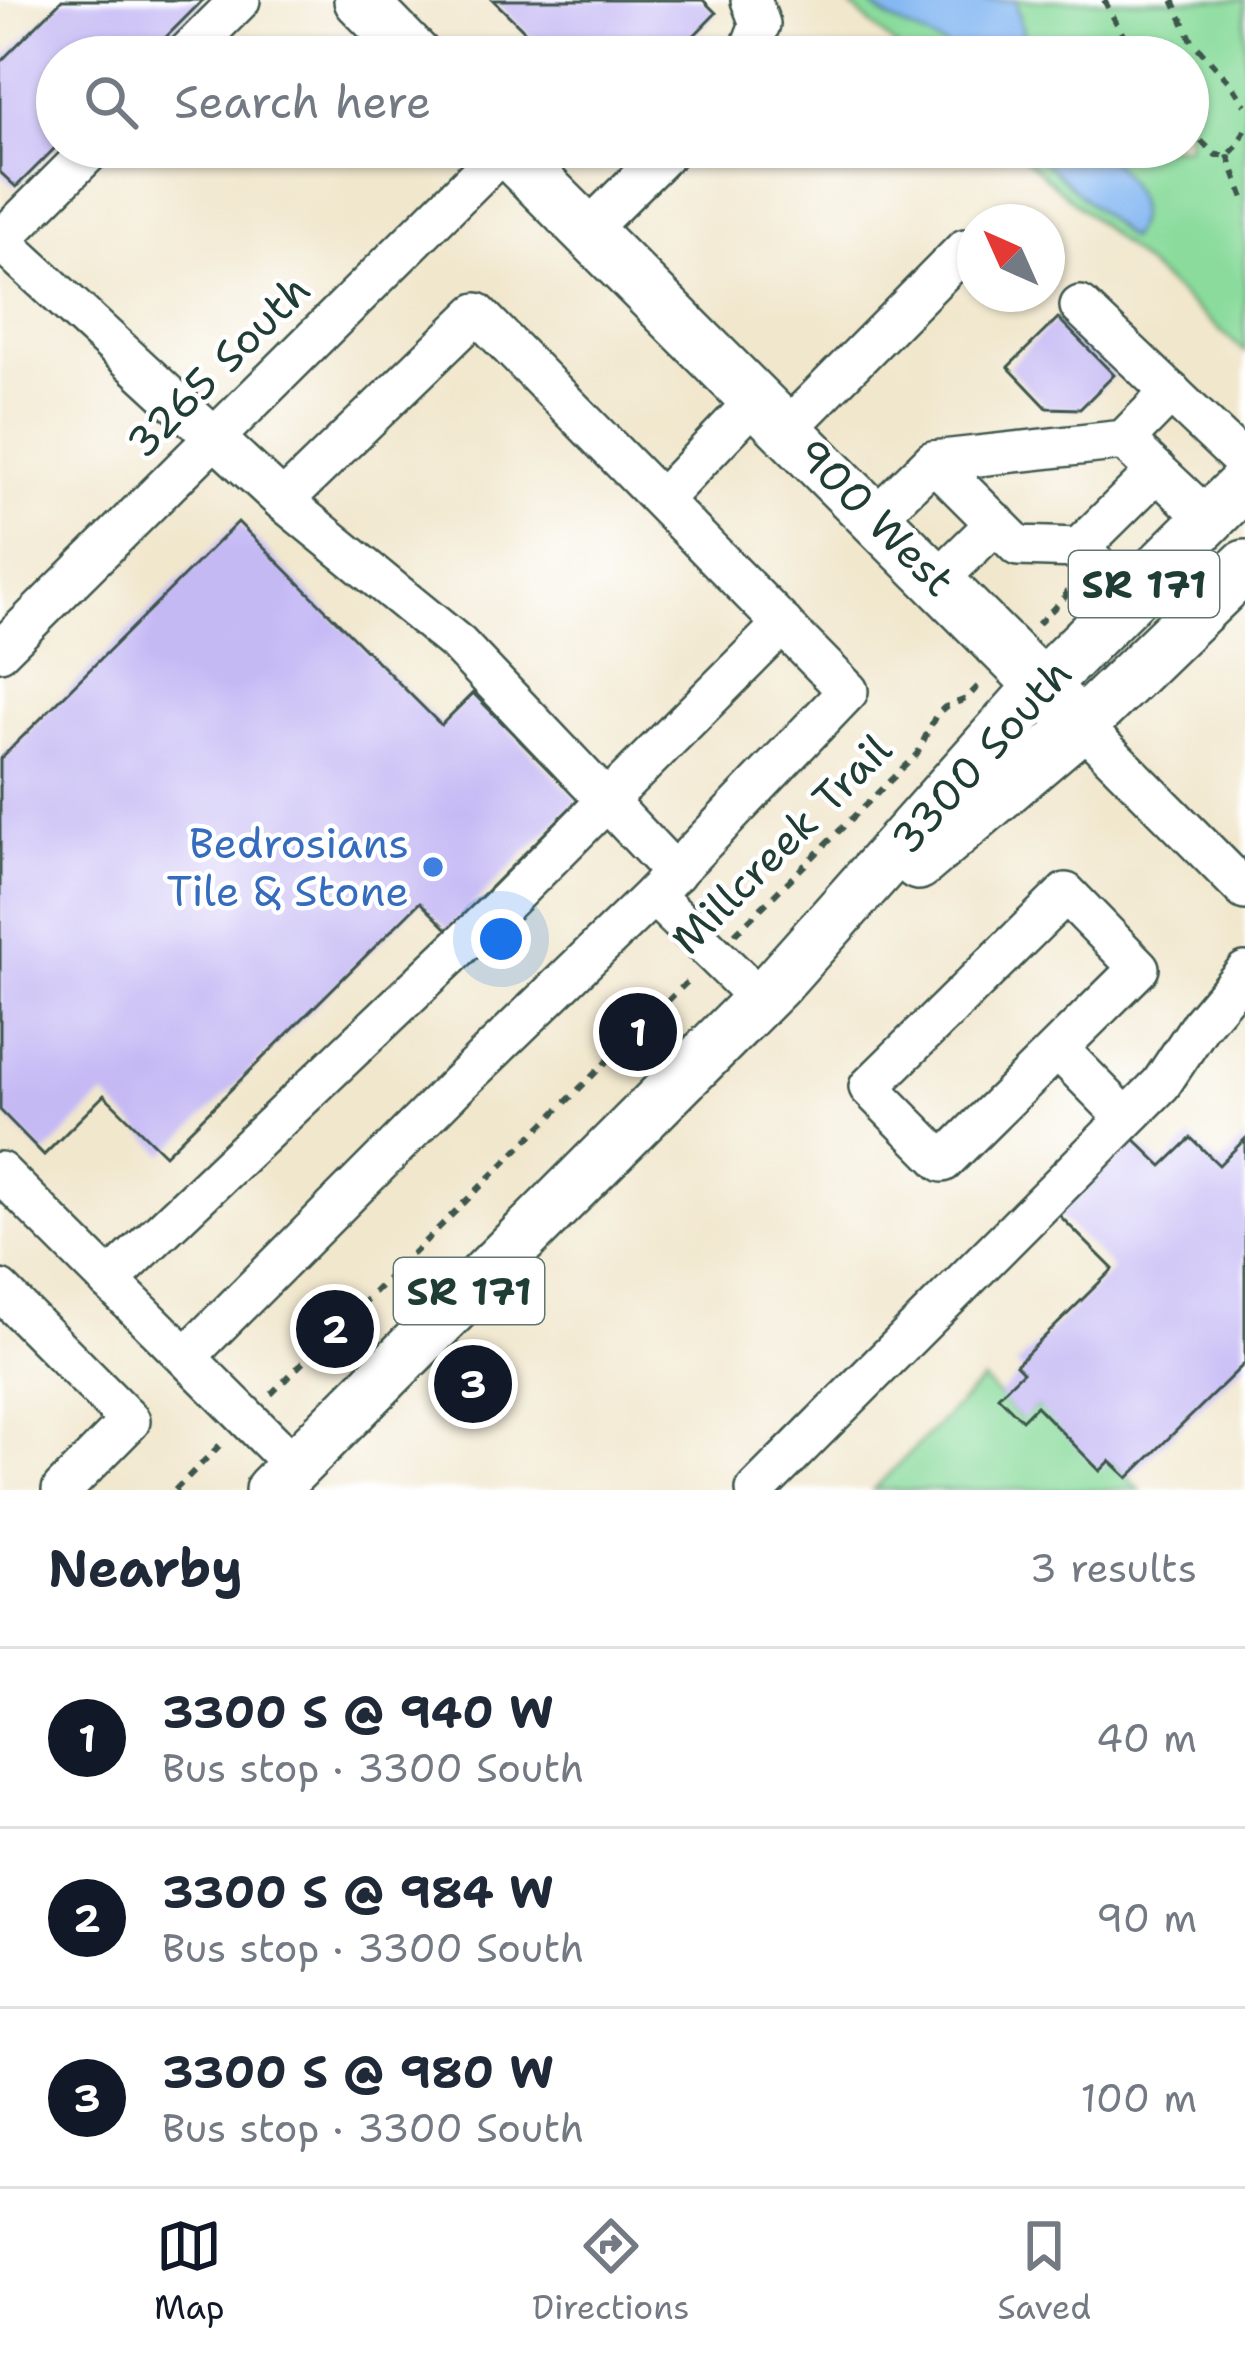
<!DOCTYPE html>
<html lang="en">
<head>
<meta charset="utf-8">
<style>
  :root { --surface:#fff; --page:#f6f6f7; --text:#1f2937; --muted:#747a83; --line:#e0e1e3; --accent:#111827 }
  body { margin:0; font-family:"Shantell Sans",sans-serif; background:var(--page); color:var(--text) }
  .compass { position:absolute; left:957px; top:204px; width:108px; height:108px; border-radius:50%; background:var(--surface); box-shadow:0 3px 9px #0004; rotate:315deg }
  .you { position:absolute; left:501px; top:939px; width:42px; height:42px; margin:-30px; border:9px solid #fff; border-radius:50%; background:#1a73e8; box-shadow:0 0 0 18px #1a73e833 }
  .badge { display:grid; place-items:center; width:78px; height:78px; border-radius:50%; background:var(--accent); color:#fff; font-size:39px; font-weight:700 }
  .pin { position:absolute; translate:-50% -50%; border:6px solid #fff; box-shadow:0 3px 12px #0006 }
  .list { margin:0; padding:0; list-style:none }
  h2 { display:flex; justify-content:space-between; align-items:center; height:156px; margin:0; padding:0 48px; font-size:51px }
  h2 small { font-size:39px; font-weight:400; color:var(--muted) }
  .list li { display:grid; grid-template-columns:78px 1fr auto; gap:36px; align-items:center; box-sizing:border-box; height:180px; padding:0 48px; border-top:3px solid var(--line) }
  .list b { display:block; font-size:45px; white-space:nowrap }
  .list p { margin:0; font-size:39px; white-space:nowrap; color:var(--muted) }
  .list em { font-size:39px; font-style:normal; color:var(--muted) }
  .icon { flex:none; width:66px; height:66px; fill:none; stroke:currentColor; stroke-width:2; stroke-linecap:round; stroke-linejoin:round }
  .map { position:relative; flex:none; width:1245px; height:1490px; overflow:hidden }
  .search { position:absolute; background:var(--surface); box-shadow:0 3px 9px #0004; left:36px; right:36px; top:36px; height:132px; display:flex; align-items:center; gap:30px; box-sizing:border-box; padding:0 42px; border-radius:66px; color:var(--muted); font-size:45px }
  .sheet { height:696px; background:var(--surface) }
  nav { display:flex; justify-content:space-around; align-items:center; box-sizing:border-box; height:168px; border-top:3px solid var(--line); background:var(--surface); font-size:33px; color:var(--muted) }
  nav a { display:grid; justify-items:center; gap:6px }
  nav .on { color:var(--accent) }
  .map>svg:first-child { display:block }
  .green { fill:#8adb9c; stroke:#548c68; stroke-width:3 }
  .water { fill:#85b8f2; stroke:#527a93; stroke-width:3 }
  .building { fill:#c5b9f4 }
  .lines { fill:none; stroke-linecap:round; stroke-linejoin:round }
  .minor-casing { stroke:#3e564b; stroke-width:44 }
  .major-casing { stroke:#3e564b; stroke-width:56 }
  .path { stroke:#3e564b; stroke-width:6; stroke-dasharray:9 9; stroke-linecap:butt }
  .minor { stroke:#fff; stroke-width:39 }
  .major { stroke:#fff; stroke-width:51 }
  .shop-dot { fill:#3f7fe0; stroke:#fff; stroke-width:4.5 }
  .labels { text-anchor:middle; dominant-baseline:central; stroke-width:9; stroke-linejoin:round; paint-order:stroke }
  .shield { fill:#fff; stroke:#627771; stroke-width:3 }
  .shield-label { font-size:39px; font-weight:bold; fill:#1f3d34 }
  .street-label { font-size:42px; fill:#1f3d34; stroke:#fff }
  .shop-label { font-size:42px; fill:#366cbe; stroke:#fff; text-anchor:end }
</style>
</head>
<body>
<div class="map">
<svg width="1245" height="1490" viewBox="0 0 1245 1490">
  <rect width="100%" height="100%" fill="#fff"/>
  <filter id="ink" filterUnits="userSpaceOnUse"><feTurbulence type="fractalNoise" baseFrequency=".00833" numOctaves="2"/><feDisplacementMap in="SourceGraphic" scale="24" xChannelSelector="R" yChannelSelector="G"/><feConvolveMatrix kernelMatrix="1 2 1 2 8 2 1 2 1" color-interpolation-filters="sRGB"/></filter>
  <filter id="wash" filterUnits="userSpaceOnUse"><feTurbulence type="fractalNoise" baseFrequency=".004" numOctaves="4" result="noise"/><feDisplacementMap in="SourceGraphic" scale="48" xChannelSelector="R" yChannelSelector="G"/><feGaussianBlur stdDeviation="2.7" result="paint"/><feColorMatrix in="noise" values="0 0 0 0 0 0 0 0 0 0 0 0 0 0 0 0 0 1.4 0 .05"/><feComposite in="paint" operator="in"/></filter>
  <g filter="url(#wash)">
    <rect width="100%" height="100%" fill="#f1e7cd"/>
    <g class="green">
      <polygon points="844,0 1245,0 1245,352 1011,147 1188,147 1188,57 908,57"/>
      <polygon points="983,1380 1021,1419 1036,1406 1110,1461 1140,1490 873,1490"/>
    </g>
    <g class="water">
      <polygon points="864,0 1016,0 1023,33 1036,57 959,57 943,45 889,19"/>
      <path d="M1027 147H1100C1123 176 1155 202 1129 239Z"/>
    </g>
    <g id="blocks">
      <g class="building">
        <polygon points="62,0 203,0 146,57 57,57 57,146 16,187 0,172 0,62"/>
        <polygon points="493,0 703,0 716,13 673,57 545,57 548,54"/>
        <polygon points="1058,318 1114,375 1080,409 1047,408 1008,367"/>
        <polygon points="238,522 441,725 473,693 578,800 448,930 420,902 165,1155 104,1095 44,1155 0,1110 0,759"/>
        <polygon points="1131,1136 1162,1166 1191,1138 1219,1165 1245,1139 1245,1363 1128,1478 1110,1461 1100,1471 1036,1406 1022,1420 998,1396 1023,1372 1016,1365 1113,1269 1055,1211"/>
      </g>
    </g>
  </g>
  <g filter="url(#ink)">
    <use href="#blocks" fill-opacity="0" stroke="#3e564b" stroke-width="3"/>
    <g class="lines">
      <g class="minor-casing">
        <g id="minor">
          <polyline points="183,57 240,0"/>
          <polyline points="747,57 760,24 751,0"/>
          <polyline points="588,230 672,147"/>
          <polyline points="0,240 283,501 477,313 848,691 653,895 761,1000"/>
          <polyline points="0,241 94,147"/>
          <polyline points="1080,306 1245,463"/>
          <polyline points="787,429 965,249"/>
          <polyline points="1124,440 1208,519"/>
          <polyline points="933,461 1018,546 1079,548 1129,598"/>
          <polyline points="662,499 757,399"/>
          <polyline points="283,501 458,644 675,873"/>
          <polyline points="876,517 933,461 1124,440 1171,392"/>
          <polyline points="1079,548 1157,471"/>
          <polyline points="938,580 996,523"/>
          <polyline points="0,651 505,149"/>
          <polyline points="1081,725 1245,890"/>
          <polygon points="1066,893 1139,968 943,1162 869,1087"/>
          <polyline points="1058,1049 1126,1118"/>
          <polyline points="0,1172 295,1466"/>
          <polyline points="109,1281 500,908 783,624"/>
          <polyline points="0,1290 130,1421 62,1490"/>
          <polyline points="186,1357 458,1084 653,895"/>
          <polyline points="756,1490 1161,1084 1201,1024 1245,972"/>
        </g>
      </g>
      <g class="major-casing">
        <g id="major">
          <polyline points="360,0 416,57"/>
          <polyline points="503,147 1081,725"/>
          <polyline points="918,864 1081,725 1245,566"/>
          <polyline points="271,1490 776,984 1043,684 1245,483"/>
        </g>
      </g>
      <g class="path">
        <polyline points="1104,0 1135,57"/>
        <polyline points="1173,0 1192,41 1232,85 1245,105"/>
        <polyline points="1188,129 1216,155 1228,155 1238,145 1245,130"/>
        <polyline points="1228,155 1245,201"/>
        <polyline points="1038,624 1066,596 1066,592 1075,589"/>
        <polyline points="735,934 917,754 936,715 945,707 966,699 983,681"/>
        <polyline points="271,1394 692,977"/>
        <polyline points="175,1490 223,1442"/>
      </g>
      <use href="#minor" class="minor"/>
      <use href="#major" class="major"/>
    </g>
  </g>
  <circle class="shop-dot" cx="433" cy="867" r="12"/>
  <g class="labels">
    <g class="shield">
      <rect x="1069" y="551" width="150" height="66" rx="9"/>
      <rect x="394" y="1258" width="150" height="66" rx="9"/>
    </g>
    <g class="shield-label">
      <text x="1144" y="584">SR 171</text>
      <text x="469" y="1291">SR 171</text>
    </g>
    <g class="street-label">
      <text transform="translate(218 366) rotate(-45)">3265 South</text>
      <text transform="translate(876 517) rotate(45)">900 West</text>
      <text transform="translate(981 756) rotate(-48)">3300 South</text>
      <text transform="translate(781 844) rotate(-45)">Millcreek Trail</text>
    </g>
    <g class="shop-label">
      <text x="409" y="843">Bedrosians<tspan x="409" dy="48">Tile &amp; Stone</tspan></text>
    </g>
  </g>
</svg>
<svg class="compass" viewBox="-18 -18 36 36"><path d="M0-13l5 13h-10z" fill="#e53935"/><path d="M0 13l5-13h-10z" fill="#747a83"/></svg>
<div class="you"></div>
<div class="pin badge" style="left:638px;top:1032px">1</div>
<div class="pin badge" style="left:335px;top:1329px">2</div>
<div class="pin badge" style="left:473px;top:1384px">3</div>
<div class="search"><svg class="icon" aria-label="search" viewBox="0 0 24 24"><circle cx="10" cy="10" r="6"/><path d="M15 15l6 6"/></svg>Search here</div>
</div>
<section class="sheet">
<h2>Nearby<small>3 results</small></h2>
<ul class="list">
<li><span class="badge">1</span><div><b>3300 S @ 940 W</b><p>Bus stop · 3300 South</p></div><em>40 m</em></li>
<li><span class="badge">2</span><div><b>3300 S @ 984 W</b><p>Bus stop · 3300 South</p></div><em>90 m</em></li>
<li><span class="badge">3</span><div><b>3300 S @ 980 W</b><p>Bus stop · 3300 South</p></div><em>100 m</em></li>
</ul>
</section>
<nav>
<a class="on"><svg class="icon" aria-label="map" viewBox="0 0 24 24"><path d="M3 6l6-2 6 2 6-2v14l-6 2-6-2-6 2zM9 4v14M15 6v14"/></svg>Map</a>
<a><svg class="icon" aria-label="directions" viewBox="0 0 24 24"><path d="M12 3l9 9-9 9-9-9zM9 14v-3h6M13 9l2 2-2 2"/></svg>Directions</a>
<a><svg class="icon" aria-label="saved" viewBox="0 0 24 24"><path d="M7 4h10v16l-5-4-5 4z"/></svg>Saved</a>
</nav>
</body>
</html>
